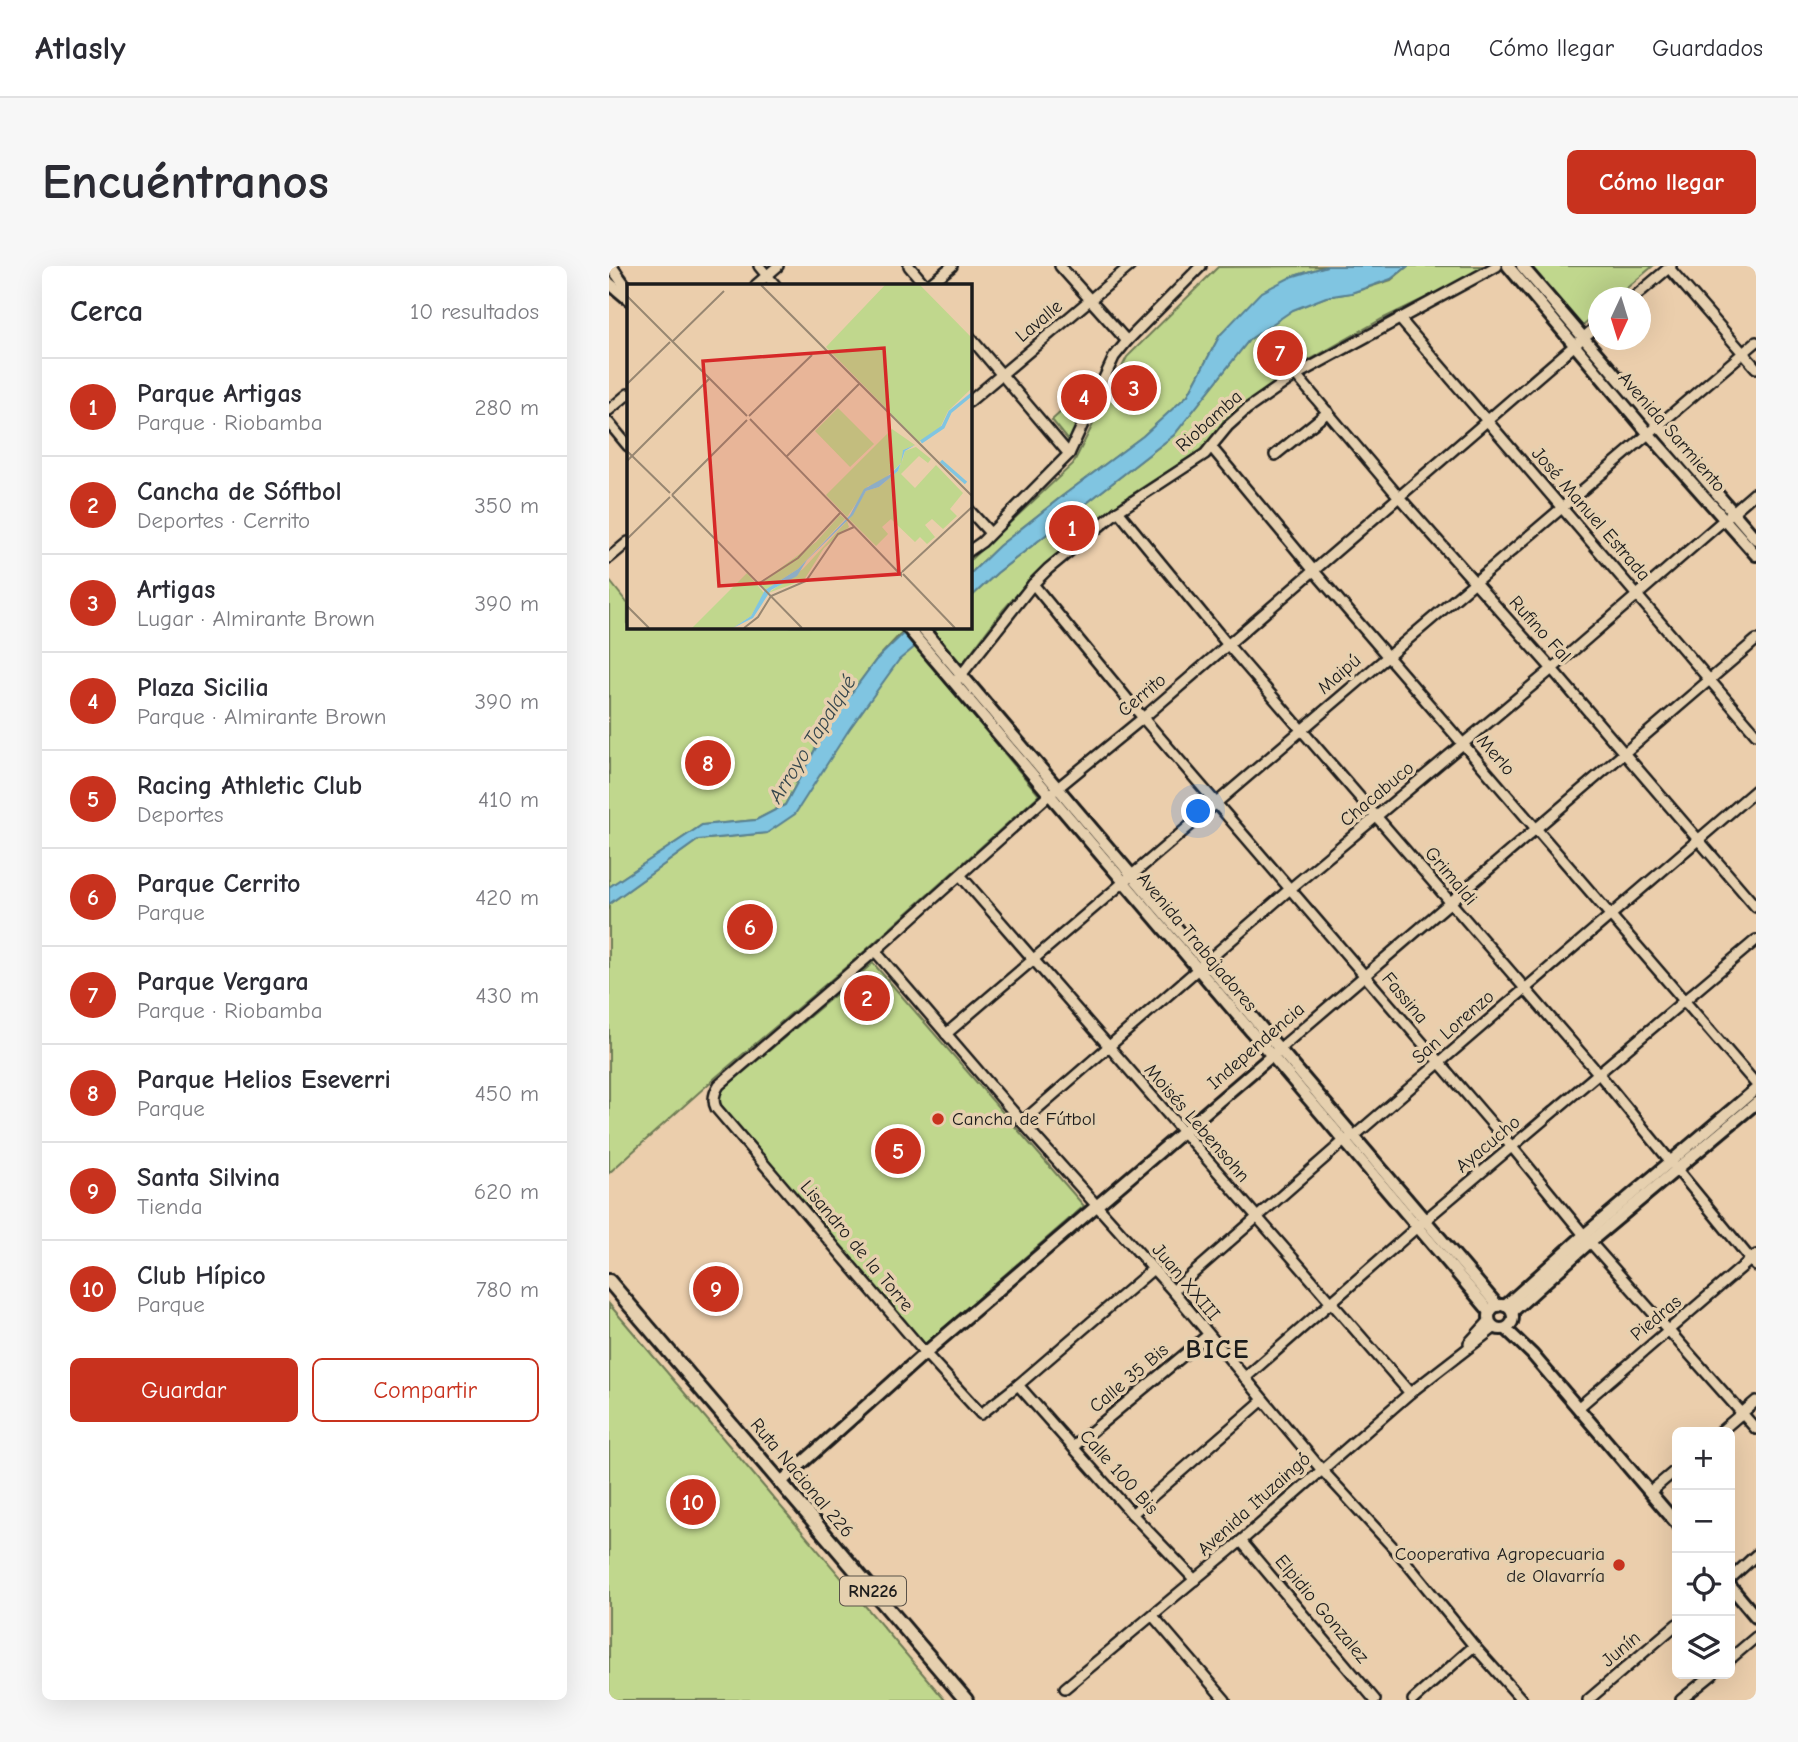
<!DOCTYPE html>
<html lang="es">
<head>
<meta charset="utf-8">
<style>
  :root { --surface:#fff; --page:#f7f7f7; --text:#2b2b33; --muted:#7c7c81; --line:#e1e1e2; --accent:#c8321e }
  body { margin:0; font-family:"Comic Neue",sans-serif; background:var(--page); color:var(--text) }
  .controls { position:absolute; right:21px; bottom:21px; display:grid; overflow:hidden; border-radius:10px; box-shadow:0 7px 28px #0002 }
  .controls button { width:63px; height:63px; display:grid; place-items:center; padding:0; border:0; border-bottom:2px solid var(--line); background:var(--surface); color:var(--text); font:35px sans-serif }
  .compass { position:absolute; left:979px; top:21px; width:63px; height:63px; border-radius:50%; background:var(--surface); box-shadow:0 7px 28px #0002; rotate:184deg }
  .you { position:absolute; left:590px; top:546px; width:24px; height:24px; margin:-18px; border:5px solid #fff; border-radius:50%; background:#1a73e8; box-shadow:0 0 0 10px #1a73e833 }
  .badge { display:grid; place-items:center; width:46px; height:46px; border-radius:50%; background:var(--accent); color:#fff; font-size:23px; font-weight:700 }
  .pin { position:absolute; translate:-50% -50%; border:4px solid #fff; box-shadow:0 2px 7px #0006 }
  .list { margin:0; padding:0; list-style:none }
  h2 { display:flex; justify-content:space-between; align-items:center; height:91px; margin:0; padding:0 28px; font-size:30px }
  h2 small { font-size:23px; font-weight:400; color:var(--muted) }
  .list li { display:grid; grid-template-columns:46px 1fr auto; gap:21px; align-items:center; box-sizing:border-box; height:98px; padding:0 28px; border-top:2px solid var(--line) }
  .list b { display:block; font-size:26px; white-space:nowrap }
  .list p { margin:0; font-size:23px; white-space:nowrap; color:var(--muted) }
  .list em { font-size:23px; font-style:normal; color:var(--muted) }
  .actions { display:flex; gap:14px; padding:21px 28px }
  .actions a { flex:1; padding:16px 0; border:2px solid var(--accent); border-radius:10px; text-align:center; font-size:24px; color:var(--accent) }
  .actions .main { background:var(--accent); color:#fff }
  .icon { flex:none; width:38px; height:38px; fill:none; stroke:currentColor; stroke-width:2; stroke-linecap:round; stroke-linejoin:round }
  .map { position:relative; flex:none; width:1147px; height:1434px; overflow:hidden; border-radius:10px }
  header { display:flex; align-items:center; gap:42px; box-sizing:border-box; height:98px; padding:0 35px; background:var(--surface); border-bottom:2px solid var(--line) }
  header strong { font-size:33px }
  nav { display:flex; gap:38px; margin-inline-start:auto; font-size:24px }
  .intro { display:flex; align-items:center; justify-content:space-between; box-sizing:border-box; height:168px; padding:0 42px }
  h1 { margin:0; font-size:49px }
  .button { padding:18px 32px; border-radius:10px; background:var(--accent); color:#fff; font-size:24px; font-weight:700 }
  main { display:flex; gap:42px; padding:0 42px }
  aside { flex:1; background:var(--surface); border-radius:10px; box-shadow:0 7px 28px #0002 }
  .map>svg:first-child { display:block }
  .green { fill:#c0d78d; stroke:#6e7a54; stroke-width:2 }
  .water { fill:#80c5e1; stroke:#588192; stroke-width:2 }
  .lines { fill:none; stroke-linecap:round; stroke-linejoin:round }
  .minor-casing { stroke:#1c1c1c; stroke-width:14 }
  .major-casing { stroke:#1c1c1c; stroke-width:16 }
  .highway-casing { stroke:#1c1c1c; stroke-width:18 }
  .minor { stroke:#e6d0af; stroke-width:9 }
  .major { stroke:#e6d0af; stroke-width:10 }
  .highway { stroke:#e6d0af; stroke-width:12 }
  .poi-dot { fill:#c8321e; stroke:#e6d0af; stroke-width:2.5 }
  .labels { text-anchor:middle; dominant-baseline:central; stroke-width:7; stroke-linejoin:round; paint-order:stroke }
  .shield { fill:#e6d0af; stroke:#595248; stroke-width:2 }
  .shield-label { font-size:18px; font-weight:bold; fill:#1c1c1c }
  .street-label { font-size:19px; fill:#1c1c1c; stroke:#e6d0af }
  .poi-label { font-size:19px; fill:#1c1c1c; stroke:#e6d0af; text-anchor:start }
  .water-label { font-size:21px; font-style:italic; fill:#35464d; stroke:#e6d0af }
  .district-label { font-size:26px; font-weight:bold; letter-spacing:2px; fill:#1c1c1c; stroke:#e6d0af }
  .inset-river { fill:none; stroke:#80c5e1; stroke-width:3.5 }
  .inset-road { fill:none; stroke:#988772; stroke-width:2 }
  .view { fill:#d62828; fill-opacity:0.15; stroke:#d62828; stroke-width:3.5 }
  .inset-edge { fill:none; stroke:#1c1c1c; stroke-width:3.5 }
</style>
</head>
<body>
<header>
<strong>Atlasly</strong>
<nav><a>Mapa</a><a>Cómo llegar</a><a>Guardados</a></nav>
</header>
<div class="intro"><h1>Encuéntranos</h1><a class="button">Cómo llegar</a></div>
<main>
<aside>
<h2>Cerca<small>10 resultados</small></h2>
<ul class="list">
<li><span class="badge">1</span><div><b>Parque Artigas</b><p>Parque · Riobamba</p></div><em>280 m</em></li>
<li><span class="badge">2</span><div><b>Cancha de Sóftbol</b><p>Deportes · Cerrito</p></div><em>350 m</em></li>
<li><span class="badge">3</span><div><b>Artigas</b><p>Lugar · Almirante Brown</p></div><em>390 m</em></li>
<li><span class="badge">4</span><div><b>Plaza Sicilia</b><p>Parque · Almirante Brown</p></div><em>390 m</em></li>
<li><span class="badge">5</span><div><b>Racing Athletic Club</b><p>Deportes</p></div><em>410 m</em></li>
<li><span class="badge">6</span><div><b>Parque Cerrito</b><p>Parque</p></div><em>420 m</em></li>
<li><span class="badge">7</span><div><b>Parque Vergara</b><p>Parque · Riobamba</p></div><em>430 m</em></li>
<li><span class="badge">8</span><div><b>Parque Helios Eseverri</b><p>Parque</p></div><em>450 m</em></li>
<li><span class="badge">9</span><div><b>Santa Silvina</b><p>Tienda</p></div><em>620 m</em></li>
<li><span class="badge">10</span><div><b>Club Hípico</b><p>Parque</p></div><em>780 m</em></li>
</ul>
<div class="actions"><a class="main">Guardar</a><a>Compartir</a></div>
</aside>
<div class="map">
<svg width="1147" height="1434" viewBox="0 0 1147 1434">
  <rect width="100%" height="100%" fill="#ebceac"/>
  <filter id="ink" filterUnits="userSpaceOnUse"><feTurbulence type="fractalNoise" baseFrequency=".0143" numOctaves="2"/><feDisplacementMap in="SourceGraphic" scale="14" xChannelSelector="R" yChannelSelector="G"/><feConvolveMatrix kernelMatrix="1 2 1 2 8 2 1 2 1" color-interpolation-filters="sRGB"/></filter>
  <g filter="url(#ink)">
    <g class="green">
      <polygon points="718,0 682,11 611,69 579,129 534,170 452,231 390,280 361,308 361,294 464,198 518,91 609,1"/>
      <polygon points="799,0 882,0 773,53 681,105 616,153 596,181 514,234 421,314 394,344 353,398 346,398 322,368 330,361 360,360 361,332 388,307 565,169 640,74 683,44 717,31 742,27 782,14"/>
      <polygon points="916,0 1044,0 1007,31 989,32 989,47 968,65"/>
      <polygon points="494,107 460,175 443,154"/>
      <polygon points="0,314 19,338 19,360 290,360 294,365 267,394 221,456 176,539 147,554 93,559 0,621"/>
      <polygon points="306,380 430,529 257,684 106,812 0,907 0,638 89,574 158,567 241,462 290,393"/>
      <polygon points="264,697 475,940 316,1078 105,831"/>
      <polygon points="0,1038 336,1434 0,1434"/>
    </g>
    <g class="water">
      <polygon points="718,0 799,0 782,13 742,27 717,31 684,44 640,74 565,169 388,307 361,332 361,308 390,280 452,231 534,170 579,129 611,69 651,27 682,11"/>
      <polygon points="301,361 330,361 290,394 241,462 186,548 158,567 89,574 0,638 0,621 93,559 147,554 176,539 221,456 267,394"/>
    </g>
    <g class="lines">
      <g class="minor-casing">
        <g id="minor">
          <polyline points="150,0 166,19"/>
          <polyline points="300,0 316,19"/>
          <polyline points="451,0 518,75"/>
          <polyline points="1060,2 1147,102"/>
          <polyline points="147,19 169,0"/>
          <polyline points="320,19 343,0"/>
          <polyline points="1024,32 1062,0"/>
          <polyline points="790,52 1147,468"/>
          <polyline points="360,70 460,188"/>
          <polyline points="687,109 790,231 943,403 1147,641"/>
          <polyline points="360,136 521,0"/>
          <polyline points="0,144 19,128"/>
          <polyline points="0,157 19,180"/>
          <polyline points="603,182 705,305 1147,818"/>
          <polyline points="666,189 719,146"/>
          <polyline points="360,244 381,267"/>
          <polyline points="509,245 619,379 990,808 1147,1000"/>
          <polyline points="360,285 373,276 460,188 505,91 518,75 592,0"/>
          <polyline points="0,292 19,276"/>
          <polyline points="424,318 534,452 903,881 975,969 1147,1163"/>
          <polyline points="349,413 424,318 439,303 509,245 596,188 619,160 638,143 687,109 888,0"/>
          <polyline points="351,609 801,1127"/>
          <polyline points="266,685 413,856 564,1025 712,1203 792,1290 865,1380 913,1434"/>
          <polyline points="337,768 1147,76"/>
          <polyline points="669,784 1147,374"/>
          <polyline points="413,856 681,623 943,403 1147,226"/>
          <path d="M544 1003 409 1119 372 1148 316 1087 107 842C103 834 105 827 110 819L266 685 440 529 534 452 989 59"/>
          <polyline points="564,1025 735,875 744,871 1147,524"/>
          <polyline points="860,1077 880,1055"/>
          <polyline points="636,1112 816,954 1147,674"/>
          <polyline points="409,1119 523,1248 586,1314"/>
          <polyline points="970,1141 1147,989"/>
          <polyline points="1111,1166 1147,1135"/>
          <polyline points="464,1181 599,1069"/>
          <polyline points="1041,1226 1068,1203"/>
          <polyline points="523,1248 654,1134"/>
          <polyline points="632,1275 766,1434"/>
          <polyline points="1121,1313 1147,1289"/>
          <polyline points="544,1350 616,1434"/>
          <polyline points="1121,1393 1147,1371"/>
          <polyline points="456,1422 632,1275 801,1127 885,1062"/>
          <polyline points="804,1434 865,1380"/>
          <polyline points="979,1434 1068,1358"/>
          <polyline points="1072,1434 1104,1408"/>
        </g>
      </g>
      <g class="major-casing">
        <g id="major">
          <polyline points="2,0 19,24"/>
          <polyline points="899,0 1039,167 1147,289"/>
          <polyline points="913,0 1147,273"/>
          <polyline points="0,17 19,33"/>
          <polyline points="297,360 881,1046"/>
          <polyline points="311,360 889,1040"/>
          <circle cx="892" cy="1051" r="12"/>
          <polyline points="896,1040 975,969 1147,823"/>
          <polyline points="903,1046 981,976 1147,837"/>
          <polyline points="897,1063 923,1088 1068,1258"/>
          <polyline points="172,1216 316,1087 667,786"/>
          <polyline points="1121,1320 1147,1351"/>
        </g>
      </g>
      <g class="highway-casing">
        <polyline id="highway" points="0,1015 357,1434"/>
      </g>
      <use href="#minor" class="minor"/>
      <use href="#major" class="major"/>
      <use href="#highway" class="highway"/>
    </g>
  </g>
  <g class="poi-dot">
    <circle cx="329" cy="853" r="7"/>
    <circle cx="1010" cy="1299" r="7"/>
  </g>
  <g class="labels">
    <rect class="shield" x="231" y="1310.5" width="66" height="29" rx="5"/>
    <g class="shield-label">
      <text x="264" y="1325">RN226</text>
    </g>
    <g class="street-label">
      <text transform="translate(430 55) rotate(-40)">Lavalle</text>
      <text transform="translate(600 155) rotate(-42)">Riobamba</text>
      <text transform="translate(1063 166) rotate(49)">Avenida Sarmiento</text>
      <text transform="translate(982 248) rotate(49)">José Manuel Estrada</text>
      <text transform="translate(931 363) rotate(48)">Rufino Fal</text>
      <text transform="translate(730 408) rotate(-41)">Maipú</text>
      <text transform="translate(533 429) rotate(-40)">Cerrito</text>
      <text transform="translate(887 489) rotate(49)">Merlo</text>
      <text transform="translate(768 528) rotate(-40)">Chacabuco</text>
      <text transform="translate(842 610) rotate(50)">Grimaldi</text>
      <text transform="translate(588 676) rotate(50)">Avenida Trabajadores</text>
      <text transform="translate(796 732) rotate(50)">Fassina</text>
      <text transform="translate(844 761) rotate(-41)">San Lorenzo</text>
      <text transform="translate(647 780) rotate(-41)">Independencia</text>
      <text transform="translate(588 857) rotate(49)">Moisés Lebensohn</text>
      <text transform="translate(879 878) rotate(-40)">Ayacucho</text>
      <text transform="translate(248 980) rotate(50)">Lisandro de la Torre</text>
      <text transform="translate(577 1016) rotate(50)">Juan XXIII</text>
      <text transform="translate(1047 1052) rotate(-40)">Piedras</text>
      <text transform="translate(520 1112) rotate(-40)">Calle 35 Bis</text>
      <text transform="translate(510 1206) rotate(48)">Calle 100 Bis</text>
      <text transform="translate(193 1212) rotate(50)">Ruta Nacional 226</text>
      <text transform="translate(645 1238) rotate(-42)">Avenida Ituzaingó</text>
      <text transform="translate(713 1343) rotate(50)">Elpidio Gonzalez</text>
      <text transform="translate(1012 1383) rotate(-40)">Junín</text>
    </g>
    <g class="poi-label">
      <text x="343" y="853">Cancha de Fútbol</text>
      <text x="996" y="1288" text-anchor="end">Cooperativa Agropecuaria<tspan x="996" dy="22">de Olavarría</tspan></text>
    </g>
    <g class="water-label">
      <text transform="translate(203 473) rotate(-58)">Arroyo Tapalqué</text>
    </g>
    <g class="district-label">
      <text x="609" y="1084">BICE</text>
    </g>
  </g>
  <g transform="translate(18 18)">
    <rect width="345" height="345" fill="#ebceac"/>
    <path d="M258 1H293L345 54V104L321 127 313 144 292 158 199 63ZM211 124 247 160 223 183 188 147ZM265 145 288 161 276 166 275 178 278 167 289 163 304 175 301 179 292 172 274 190 288 204 309 181 336 209 323 225 330 232 316 245 305 235 298 241 308 253 300 260 293 253 288 258 264 235 255 243 261 250 249 262 222 235 239 207 252 203 271 187 274 179 252 200 241 202 220 233 199 211ZM213 231 218 235 171 285 138 306 133 299 189 258ZM220 237 222 243 197 264 177 296 141 309 176 285ZM120 289 137 309 124 332 106 344H65Z" fill="#c0d78d"/>
    <path d="M288 161 278 167 271 187 252 203 239 207 226 231 180 276 170 292 144 306 126 334 106 344 124 332 138 306 171 285 223 231 237 205 264 190 274 179 276 166Z" fill="#80c5e1"/>
    <path class="inset-river" d="M294 158 316 143 323 128 345 110M314 177 339 199"/>
    <path class="inset-road" d="M134 1 345 212M0 12 120 132M46 57 97 7M0 100 43 58M122 132 185 71M123 135 274 291V288M0 167 43 209M159 173 232 100M0 177 82 95M45 211 175 344M45 211 120 136M0 255 43 213M275 288 345 223M276 290 328 344M131 300 171 274 213 229M0 322 22 344M117 344 131 333 144 312 179 297 211 250 227 243"/>
    <path class="view" d="M257 64 272 290 92 302 76 77Z"/>
    <rect width="345" height="345" class="inset-edge"/>
  </g>
</svg>
<div class="controls">
<button>+</button>
<button>−</button>
<button><svg class="icon" aria-label="locate" viewBox="0 0 24 24"><circle cx="12" cy="12" r="6"/><path d="M12 2v4M12 18v4M2 12h4M18 12h4"/></svg></button>
<button><svg class="icon" aria-label="layers" viewBox="0 0 24 24"><path d="M12 4l9 5-9 5-9-5zM3 14l9 5 9-5"/></svg></button>
</div>
<svg class="compass" viewBox="-18 -18 36 36"><path d="M0-13l5 13h-10z" fill="#e53935"/><path d="M0 13l5-13h-10z" fill="#7c7c81"/></svg>
<div class="you"></div>
<div class="pin badge" style="left:463px;top:262px">1</div>
<div class="pin badge" style="left:258px;top:732px">2</div>
<div class="pin badge" style="left:525px;top:122px">3</div>
<div class="pin badge" style="left:475px;top:131px">4</div>
<div class="pin badge" style="left:289px;top:885px">5</div>
<div class="pin badge" style="left:141px;top:661px">6</div>
<div class="pin badge" style="left:671px;top:87px">7</div>
<div class="pin badge" style="left:99px;top:497px">8</div>
<div class="pin badge" style="left:107px;top:1023px">9</div>
<div class="pin badge" style="left:84px;top:1236px">10</div>
</div>
</main>
</body>
</html>
